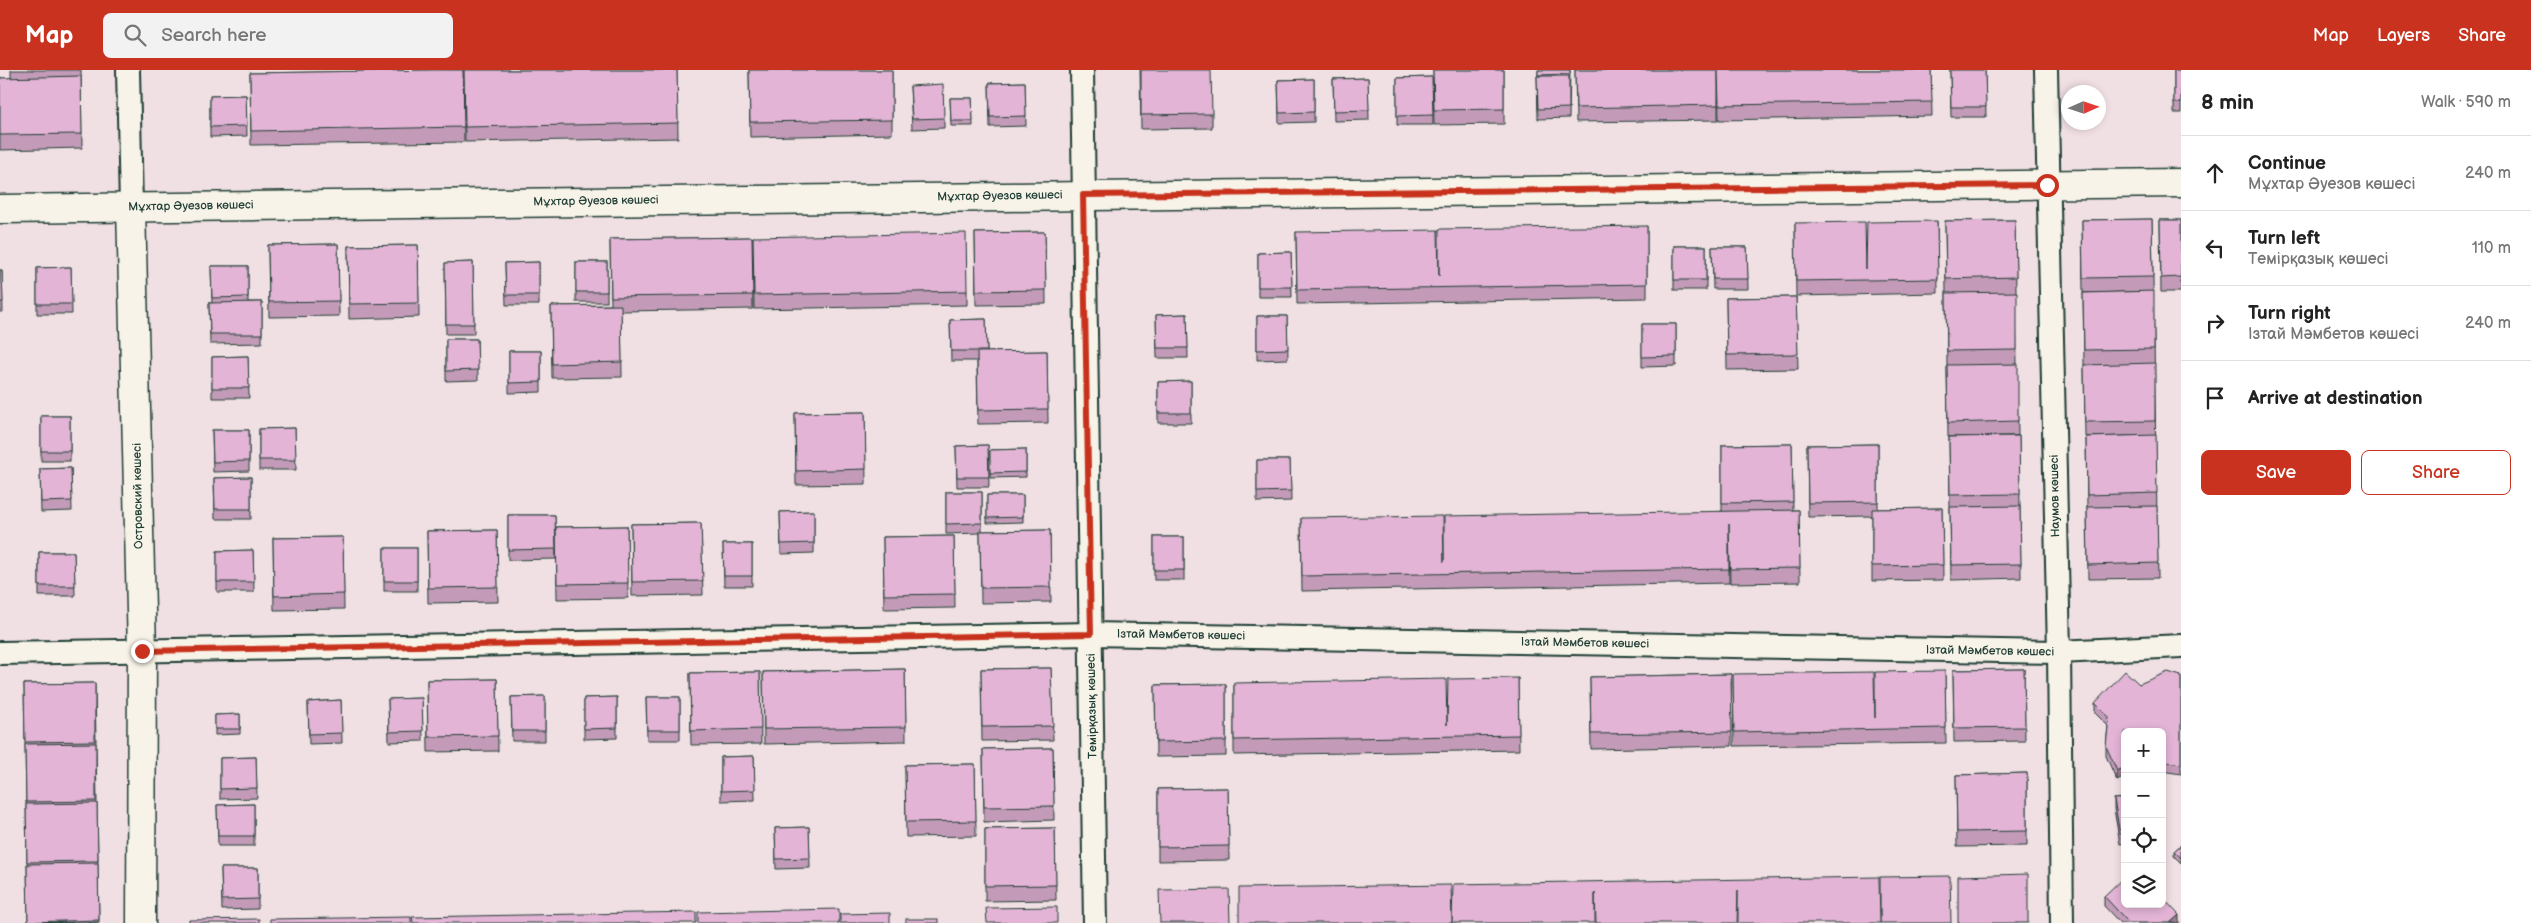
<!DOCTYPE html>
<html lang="en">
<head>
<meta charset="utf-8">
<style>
  :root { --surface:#fff; --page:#f2f2f2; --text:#222; --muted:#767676; --line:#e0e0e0; --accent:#c8321e }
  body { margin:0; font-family:"Balsamiq Sans",sans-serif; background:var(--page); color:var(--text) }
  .controls { position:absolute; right:15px; bottom:15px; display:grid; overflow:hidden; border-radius:8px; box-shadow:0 2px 8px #0003 }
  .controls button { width:45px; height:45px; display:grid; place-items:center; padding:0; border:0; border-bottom:1px solid var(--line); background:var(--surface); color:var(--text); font:25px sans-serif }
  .compass { position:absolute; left:2061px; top:15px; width:45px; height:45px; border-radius:50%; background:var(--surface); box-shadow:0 2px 8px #0003; rotate:87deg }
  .stop { position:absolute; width:15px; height:15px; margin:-11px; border:4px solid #c8321e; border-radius:50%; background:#fff }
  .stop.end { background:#c8321e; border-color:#fff; box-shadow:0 1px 5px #0008 }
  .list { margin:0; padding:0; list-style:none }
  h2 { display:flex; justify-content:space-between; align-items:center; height:65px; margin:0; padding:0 20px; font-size:21px }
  h2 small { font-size:16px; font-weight:400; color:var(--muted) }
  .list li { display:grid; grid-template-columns:32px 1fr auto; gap:15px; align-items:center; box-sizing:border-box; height:75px; padding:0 20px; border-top:1px solid var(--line) }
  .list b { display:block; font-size:19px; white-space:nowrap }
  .list p { margin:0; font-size:16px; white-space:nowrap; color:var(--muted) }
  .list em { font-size:16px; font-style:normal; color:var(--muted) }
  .actions { display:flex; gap:10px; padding:15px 20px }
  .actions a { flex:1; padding:11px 0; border:1px solid var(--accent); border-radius:8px; text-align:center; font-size:18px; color:var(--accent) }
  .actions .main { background:var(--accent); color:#fff }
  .icon { flex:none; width:28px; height:28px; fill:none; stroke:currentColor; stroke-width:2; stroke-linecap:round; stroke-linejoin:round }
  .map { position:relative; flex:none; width:2181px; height:853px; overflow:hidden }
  header { display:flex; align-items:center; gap:30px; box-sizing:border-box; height:70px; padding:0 25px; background:var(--accent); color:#fff }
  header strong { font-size:24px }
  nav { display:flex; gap:28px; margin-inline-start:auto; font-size:18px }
  .search { width:350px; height:45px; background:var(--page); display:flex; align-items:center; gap:12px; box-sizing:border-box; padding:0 18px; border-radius:8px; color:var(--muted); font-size:19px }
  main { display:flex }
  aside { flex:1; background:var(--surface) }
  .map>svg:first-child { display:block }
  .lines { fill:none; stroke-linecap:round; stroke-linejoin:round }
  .street-casing { stroke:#1f3d34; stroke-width:26 }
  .secondary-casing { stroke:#1f3d34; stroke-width:31 }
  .street { stroke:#f7f3e8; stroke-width:22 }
  .secondary { stroke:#f7f3e8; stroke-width:28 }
  .wall { fill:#c39bb8; stroke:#1f3d34 }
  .shaded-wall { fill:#9f7e96; stroke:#1f3d34 }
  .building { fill:#e3b4d6; stroke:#1f3d34 }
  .route { stroke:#c8321e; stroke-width:6 }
  .labels { text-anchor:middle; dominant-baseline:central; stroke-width:4; stroke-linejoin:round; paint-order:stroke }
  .street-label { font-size:12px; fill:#1f3d34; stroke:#f7f3e8 }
</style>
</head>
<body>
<header>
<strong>Map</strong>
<div class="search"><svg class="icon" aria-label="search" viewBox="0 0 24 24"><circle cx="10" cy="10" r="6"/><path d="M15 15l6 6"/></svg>Search here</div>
<nav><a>Map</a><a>Layers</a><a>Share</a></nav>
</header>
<main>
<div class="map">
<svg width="2181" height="853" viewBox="0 0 2181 853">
  <rect width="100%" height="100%" fill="#f1e0e3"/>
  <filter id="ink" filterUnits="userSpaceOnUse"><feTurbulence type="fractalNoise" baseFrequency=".02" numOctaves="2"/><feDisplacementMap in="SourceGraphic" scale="10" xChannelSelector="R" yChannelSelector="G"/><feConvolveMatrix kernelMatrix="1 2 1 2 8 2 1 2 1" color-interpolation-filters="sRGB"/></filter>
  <g filter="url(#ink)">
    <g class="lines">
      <g class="street-casing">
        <g id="street">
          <polyline points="128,0 131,137"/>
          <polyline points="1082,0 1095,853"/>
          <polyline points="2046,0 2059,582 2062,853"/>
          <polyline points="0,583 1091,564 2059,582 2181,576"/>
        </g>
      </g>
      <g class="secondary-casing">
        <g id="secondary">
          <polyline points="131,137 142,581 141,853"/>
          <polyline points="0,139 2181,113"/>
        </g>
      </g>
      <use href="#street" class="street"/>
      <use href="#secondary" class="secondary"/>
    </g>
    <g class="wall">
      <polygon points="11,0 81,0 82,78 0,80 0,8 11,8"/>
      <polygon points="463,0 464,72 251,75 250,3"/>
      <polygon points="464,0 677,0 678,68 465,72"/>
      <polygon points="749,0 892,0 892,64 750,67"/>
      <polygon points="1140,0 1212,44 1212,58 1141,59"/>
      <polygon points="1433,0 1504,0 1504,54 1434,55"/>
      <polygon points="1538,0 1570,0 1569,48 1538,49 1537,6 1538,6"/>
      <polygon points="1575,0 1931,0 1932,46 1719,50 1718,2 1718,50 1576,52"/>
      <polygon points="1950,0 1985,0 1986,47 1951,47"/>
      <rect x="2174" y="0" width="7" height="43"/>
      <polygon points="1432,7 1433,55 1397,55 1397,8"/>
      <polygon points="1368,8 1369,50 1334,51 1333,9"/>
      <polygon points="1314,9 1314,52 1279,53 1278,10"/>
      <polygon points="1025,12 1026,56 990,57 989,13"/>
      <polygon points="910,16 944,48 944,58 912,59"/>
      <polygon points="246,25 247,66 210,67 210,26"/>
      <polygon points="950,28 972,28 973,56 951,56"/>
      <polygon points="2152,149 2158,508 2088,509 2086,367 2134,366 2085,367 2083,223 2134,222 2083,223 2082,150"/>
      <polygon points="2015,150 2018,366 1948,367 1945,151"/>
      <polygon points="2160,150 2181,150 2181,222 2161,222"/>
      <polygon points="1937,151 1938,223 1796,226 1795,153 1866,199"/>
      <polygon points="1647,156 1647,228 1297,234 1296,162 1439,206"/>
      <polygon points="1045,162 1046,234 976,235 975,163"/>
      <polygon points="752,167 753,239 621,241 622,307 552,308 551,236 611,235 610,169"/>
      <polygon points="753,167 967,221 967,235 754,239"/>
      <polygon points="338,174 339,246 269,247 268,175"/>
      <polygon points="418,175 419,247 349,249 348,176"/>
      <rect x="1674" y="176" width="32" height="44"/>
      <polygon points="1712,177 1747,177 1748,219 1713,219"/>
      <polygon points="1291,182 1292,227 1258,227 1258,183"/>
      <polygon points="473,192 474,264 446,264 445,193"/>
      <polygon points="539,192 539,235 506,235 505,193"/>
      <rect x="576" y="192" width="31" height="40"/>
      <polygon points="211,196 248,196 248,232 262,232 262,273 210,274 209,233 212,233"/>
      <polygon points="71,197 72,244 37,244 37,198"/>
      <polygon points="0,200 2,200 3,242 0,242"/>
      <polygon points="1796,227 1798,299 1727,300 1726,228"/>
      <polygon points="1187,244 1188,288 1157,288 1156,245"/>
      <polygon points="1257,246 1287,246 1288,289 1257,290"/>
      <polygon points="986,249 987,282 1047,281 1048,353 978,354 977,291 951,291 950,250"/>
      <polygon points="1642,254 1676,254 1676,296 1642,297"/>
      <polygon points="446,269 477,269 478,310 446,311"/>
      <polygon points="509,281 541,281 541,322 509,323"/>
      <polygon points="248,286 249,328 212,328 212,287"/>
      <polygon points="1191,311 1191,353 1158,353 1158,312"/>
      <polygon points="865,342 866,414 796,415 795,343"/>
      <rect x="41" y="346" width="29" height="45"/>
      <polygon points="295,358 296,400 259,400 259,359"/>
      <polygon points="212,360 249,360 249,401 213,402"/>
      <polygon points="2019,366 2021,508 1951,510 1949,367"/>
      <polygon points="1792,374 1793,440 1799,440 1800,512 1730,513 1729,468 1729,513 1302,521 1301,448 1444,492 1722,441 1722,375"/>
      <polygon points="1878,374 1878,439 1942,438 1943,510 1872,511 1872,446 1808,447 1807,375"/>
      <polygon points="988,375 989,417 957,417 956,376"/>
      <polygon points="1026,379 1026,407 990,408 990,380"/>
      <polygon points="1257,390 1290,390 1291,431 1257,432"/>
      <polygon points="71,398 72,441 41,442 40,399"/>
      <polygon points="251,407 251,449 215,449 214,408"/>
      <polygon points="946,422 982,422 982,461 1050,460 1051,532 981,533 980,463 946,464"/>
      <polygon points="987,425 1023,425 1023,452 987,453"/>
      <polygon points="814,441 814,483 781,484 780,442"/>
      <polygon points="508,445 555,445 556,489 508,490"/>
      <polygon points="701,453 703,525 632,526 631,454"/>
      <polygon points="627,456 628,528 557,529 556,457"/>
      <polygon points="497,460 498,532 428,533 427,461"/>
      <polygon points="954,466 955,538 884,539 883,467"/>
      <polygon points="343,467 344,539 274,540 273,468"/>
      <rect x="1154" y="467" width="30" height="43"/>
      <polygon points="723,474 752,474 752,516 724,516"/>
      <rect x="384" y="478" width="33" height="43"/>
      <polygon points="253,480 254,522 217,522 217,481"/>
      <polygon points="39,482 74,482 75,526 39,526"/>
      <polygon points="1051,598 1053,670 982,671 981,599"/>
      <polygon points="905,599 906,671 764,674 763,602"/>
      <polygon points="2024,599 2025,671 1954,672 1953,600"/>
      <polygon points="1945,601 1946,673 1734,676 1733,604 1875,648"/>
      <polygon points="760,602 761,674 691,675 690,603"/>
      <polygon points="1731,604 1732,676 1591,679 1590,607"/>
      <polygon points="2181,606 2181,704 2162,701 2162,662 2117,711 2106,686 2106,676 2108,656 2095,643 2095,633 2139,614"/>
      <polygon points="1518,608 1519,680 1234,685 1234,613 1447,655"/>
      <polygon points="497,609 498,681 428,682 427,610"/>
      <polygon points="95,613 99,853 28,853 24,614"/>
      <polygon points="1226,614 1226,686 1156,687 1155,615"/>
      <polygon points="545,626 545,671 512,671 511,627"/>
      <polygon points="617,627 617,668 584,669 584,628"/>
      <polygon points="646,627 680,627 680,670 647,670"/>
      <polygon points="422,628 423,671 389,672 388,629"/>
      <polygon points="341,630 342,673 309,674 308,632"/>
      <polygon points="240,644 240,664 215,665 215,645"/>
      <polygon points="1053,678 1054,750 984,752 983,679"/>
      <polygon points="754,686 755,730 721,731 721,687"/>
      <polygon points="256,687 257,728 220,729 220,688"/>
      <polygon points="975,694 976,766 906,767 905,695"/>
      <polygon points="2027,703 2027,776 1957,777 1956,705"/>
      <polygon points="1228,718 1229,790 1158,791 1158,719"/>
      <polygon points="2125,728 2125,773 2120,774 2114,739 2114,729"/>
      <polygon points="254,734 254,776 218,776 217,735"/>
      <polygon points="809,757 810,798 776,799 775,758"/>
      <polygon points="1055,758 1056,830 985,831 985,759"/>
      <polygon points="2181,775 2181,793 2174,786 2174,781"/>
      <polygon points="221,798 258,798 258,839 222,840"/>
      <polygon points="2104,826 2179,853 2120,853 2104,836"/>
    </g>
    <g class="shaded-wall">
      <polygon points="2125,697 2125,707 2117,711 2117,701"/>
      <polygon points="2179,845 2179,853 2170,853"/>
    </g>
    <g class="building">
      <polygon points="434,0 463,0 464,57 251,61 250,3"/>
      <polygon points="464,0 677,0 678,53 465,57"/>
      <polygon points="749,0 892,0 892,50 750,52"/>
      <polygon points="1141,0 1211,0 1212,44 1141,45"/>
      <polygon points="1433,0 1504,0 1504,39 1434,40"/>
      <polygon points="1538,0 1570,0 1570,4 1538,5"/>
      <polygon points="1575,0 1718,0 1718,35 1576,38"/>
      <polygon points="1718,0 1931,0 1932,32 1719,35"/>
      <polygon points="1950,0 1985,0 1986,37 1951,37"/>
      <rect x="2174" y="0" width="7" height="33"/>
      <polygon points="81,6 82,64 0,65 0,8"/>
      <polygon points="1537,6 1569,6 1569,38 1538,39"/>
      <polygon points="1432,7 1433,45 1397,46 1397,8"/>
      <polygon points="1368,8 1369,40 1334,41 1333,9"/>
      <polygon points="1314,9 1314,42 1279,43 1278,10"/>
      <polygon points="1025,12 1026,46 990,47 989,13"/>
      <polygon points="943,14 944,48 912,49 910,16"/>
      <polygon points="246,25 247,56 210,57 210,26"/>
      <polygon points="950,28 972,28 973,51 951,51"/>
      <polygon points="2152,149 2153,207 2083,208 2082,150"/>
      <polygon points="2015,150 2016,207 1946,209 1945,151"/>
      <polygon points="2160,150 2181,150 2181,207 2161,208"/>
      <polygon points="1937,151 1938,209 1796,211 1795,153 1865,152 1866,199 1867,152"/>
      <polygon points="1647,156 1647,214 1297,220 1296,162 1438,160 1439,206 1439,159"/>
      <polygon points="1045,162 1046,220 976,221 975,163"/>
      <polygon points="966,163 967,221 754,225 753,167"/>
      <polygon points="752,167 753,225 611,227 610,169"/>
      <polygon points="338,174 339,231 269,232 268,175"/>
      <polygon points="418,175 419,233 349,234 348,176"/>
      <rect x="1674" y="176" width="32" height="34"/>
      <polygon points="1712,177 1747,177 1748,209 1713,209"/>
      <polygon points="1291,182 1292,217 1258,217 1258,183"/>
      <polygon points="473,192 474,254 446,254 445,193"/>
      <polygon points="539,192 539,225 506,225 505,193"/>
      <rect x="576" y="192" width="31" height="30"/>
      <polygon points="211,196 248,196 248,227 212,228"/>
      <polygon points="71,197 72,234 37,234 37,198"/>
      <polygon points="0,200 2,200 3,232 0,232"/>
      <polygon points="2154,221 2154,279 2084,280 2083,223"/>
      <polygon points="2017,222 2017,280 1947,281 1946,223"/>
      <polygon points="1796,227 1798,284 1727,285 1726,228"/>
      <polygon points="262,232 262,264 210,264 209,233"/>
      <polygon points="621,235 622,292 552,294 551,236"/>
      <polygon points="1187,244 1188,278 1157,278 1156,245"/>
      <polygon points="1257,246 1287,246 1288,279 1257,280"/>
      <polygon points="986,249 987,281 951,281 950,250"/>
      <polygon points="1642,254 1676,254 1676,286 1642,287"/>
      <polygon points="446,269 477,269 478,300 446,301"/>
      <polygon points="509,281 541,281 541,312 509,313"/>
      <polygon points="1047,281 1048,339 978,340 977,282"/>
      <polygon points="248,286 249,318 212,318 212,287"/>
      <polygon points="2155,293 2155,351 2085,352 2084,295"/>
      <polygon points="2018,294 2018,351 1948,353 1947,295"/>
      <polygon points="1191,311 1191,343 1158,343 1158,312"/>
      <polygon points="865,342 866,399 796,401 795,343"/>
      <rect x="41" y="346" width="29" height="35"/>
      <polygon points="295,358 296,390 259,390 259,359"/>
      <polygon points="212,360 249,360 249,391 213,392"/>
      <polygon points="2156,365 2157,423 2087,425 2086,367"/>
      <polygon points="2019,366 2020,424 1950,425 1949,367"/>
      <polygon points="1792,374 1793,432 1722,433 1722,375"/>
      <polygon points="1878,374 1878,432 1808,433 1807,375"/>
      <polygon points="988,375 989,407 957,407 956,376"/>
      <polygon points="1026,379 1026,402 990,403 990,380"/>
      <polygon points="1257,390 1290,390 1291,421 1257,422"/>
      <polygon points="71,398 72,431 41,432 40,399"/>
      <polygon points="251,407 251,439 215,439 214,408"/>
      <polygon points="946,422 982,422 982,453 946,454"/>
      <polygon points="987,425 1023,425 1023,447 987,448"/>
      <polygon points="2020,436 2021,494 1951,495 1950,437"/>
      <polygon points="2157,436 2158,493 2088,495 2087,437"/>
      <polygon points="1942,438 1943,495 1872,496 1872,439"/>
      <polygon points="1799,440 1800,498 1730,499 1729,454 1729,499 1302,506 1301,448 1443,446 1444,492 1444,446"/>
      <polygon points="814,441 814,473 781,474 780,442"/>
      <polygon points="508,445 555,445 556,479 508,480"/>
      <polygon points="701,453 703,511 632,512 631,454"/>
      <polygon points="627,456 628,513 557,514 556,457"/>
      <polygon points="497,460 498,517 428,518 427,461"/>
      <polygon points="1050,460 1051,517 981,518 980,461"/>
      <polygon points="954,466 955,524 884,525 883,467"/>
      <polygon points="343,467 344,524 274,526 273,468"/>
      <rect x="1154" y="467" width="30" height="33"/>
      <polygon points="723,474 752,474 752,506 724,506"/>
      <rect x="384" y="478" width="33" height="33"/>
      <polygon points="253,480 254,512 217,512 217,481"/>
      <polygon points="39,482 74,482 75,516 39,516"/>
      <polygon points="1051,598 1053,656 982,657 981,599"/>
      <polygon points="905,599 906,657 764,659 763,602"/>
      <polygon points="2024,599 2025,657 1954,658 1953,600"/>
      <polygon points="1945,601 1946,658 1734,662 1733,604 1874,602 1875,648 1875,602"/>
      <polygon points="2125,601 2139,614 2168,602 2181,606 2181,694 2162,691 2162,662 2125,662 2125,697 2117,701 2106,676 2109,647 2095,633"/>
      <polygon points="760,602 761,659 691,661 690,603"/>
      <polygon points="1731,604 1732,662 1591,664 1590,607"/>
      <polygon points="1518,608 1519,665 1234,670 1234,613 1446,609 1447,655 1448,609"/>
      <polygon points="497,609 498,666 428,667 427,610"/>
      <polygon points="95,613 95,671 25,672 24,614"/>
      <polygon points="1226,614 1226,671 1156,672 1155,615"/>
      <polygon points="545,626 545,661 512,661 511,627"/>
      <polygon points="617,627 617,658 584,659 584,628"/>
      <polygon points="646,627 680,627 680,660 647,660"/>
      <polygon points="422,628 423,661 389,662 388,629"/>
      <polygon points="341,630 342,663 309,664 308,632"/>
      <polygon points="240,644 240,659 215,659 215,645"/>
      <polygon points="96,673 96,731 26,732 25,674"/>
      <polygon points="1053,678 1054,736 984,737 983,679"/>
      <polygon points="754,686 755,720 721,721 721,687"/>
      <polygon points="256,687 257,718 220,719 220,688"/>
      <polygon points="975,694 976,751 906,752 905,695"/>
      <polygon points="2027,703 2027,761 1957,762 1956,705"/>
      <polygon points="1228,718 1229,776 1158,777 1158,719"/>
      <polygon points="2125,728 2125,763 2120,764 2114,729"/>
      <polygon points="97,733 98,791 27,792 26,734"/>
      <polygon points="254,734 254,766 218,766 217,735"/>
      <polygon points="809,757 810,788 776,789 775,758"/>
      <polygon points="1055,758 1056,815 985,816 985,759"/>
      <polygon points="2181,775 2181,788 2174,781"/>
      <polygon points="98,793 99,850 28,852 27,794"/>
      <polygon points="221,798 258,798 258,829 222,830"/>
      <polygon points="2028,804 2028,853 1958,853 1958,806"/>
      <polygon points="1950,806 1951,853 1880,853 1880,807"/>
      <polygon points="2125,806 2125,834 2162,834 2162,827 2179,845 2170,853 2129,853 2104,826"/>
      <polygon points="1879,807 1880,853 1738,853 1738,821 1737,853 1596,853 1595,823 1595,853 1452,853 1453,814"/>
      <polygon points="1451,815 1452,853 1239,853 1239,818"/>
      <polygon points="1229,819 1230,853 1160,853 1159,820"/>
      <polygon points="1057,837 1057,853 987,853 986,838"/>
      <polygon points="839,839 839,853 698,853 698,842"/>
      <polygon points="696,842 696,853 413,853 412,847"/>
      <polygon points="890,843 890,853 840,853 840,844"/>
      <polygon points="411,847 411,853 270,853 270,849"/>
      <polygon points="259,849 259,853 189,853 189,850"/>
      <rect x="906" y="849" width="32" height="4"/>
      <polygon points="99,852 99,853 28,853"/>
    </g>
  </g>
  <g class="lines" filter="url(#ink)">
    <polyline class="route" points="142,581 1091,564 1083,125 2047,115"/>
  </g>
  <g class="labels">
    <g class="street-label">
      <text transform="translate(1000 126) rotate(-1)">Мұхтар Әуезов көшесі</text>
      <text transform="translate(596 131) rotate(-1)">Мұхтар Әуезов көшесі</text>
      <text transform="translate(191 136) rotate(-1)">Мұхтар Әуезов көшесі</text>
      <text transform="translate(138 426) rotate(-91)">Островский көшесі</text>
      <text transform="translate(2055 426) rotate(-91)">Наумов көшесі</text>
      <text transform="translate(1181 565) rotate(1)">Ізтай Мәмбетов көшесі</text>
      <text transform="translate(1585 573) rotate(1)">Ізтай Мәмбетов көшесі</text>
      <text transform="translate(1990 581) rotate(1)">Ізтай Мәмбетов көшесі</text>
      <text transform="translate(1092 636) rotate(-91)">Темірқазық көшесі</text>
    </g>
  </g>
</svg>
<div class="controls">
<button>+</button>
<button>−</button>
<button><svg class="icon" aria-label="locate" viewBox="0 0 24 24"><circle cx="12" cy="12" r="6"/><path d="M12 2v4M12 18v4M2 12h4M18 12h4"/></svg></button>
<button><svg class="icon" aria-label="layers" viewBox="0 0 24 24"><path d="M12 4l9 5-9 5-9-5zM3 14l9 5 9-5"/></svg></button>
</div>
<svg class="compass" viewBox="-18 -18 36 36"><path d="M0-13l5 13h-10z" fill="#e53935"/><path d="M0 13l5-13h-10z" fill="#767676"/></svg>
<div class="stop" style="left:2047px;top:115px"></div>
<div class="stop end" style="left:142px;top:581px"></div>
</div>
<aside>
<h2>8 min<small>Walk · 590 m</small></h2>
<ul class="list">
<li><svg class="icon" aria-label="ahead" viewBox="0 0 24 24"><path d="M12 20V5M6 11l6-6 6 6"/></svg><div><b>Continue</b><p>Мұхтар Әуезов көшесі</p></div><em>240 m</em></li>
<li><svg class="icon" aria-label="left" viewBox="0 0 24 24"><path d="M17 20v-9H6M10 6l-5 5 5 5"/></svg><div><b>Turn left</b><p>Темірқазық көшесі</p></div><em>110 m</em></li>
<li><svg class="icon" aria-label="right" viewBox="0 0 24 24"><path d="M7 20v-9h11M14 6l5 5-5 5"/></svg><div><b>Turn right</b><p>Ізтай Мәмбетов көшесі</p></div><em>240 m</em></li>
<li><svg class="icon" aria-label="arrive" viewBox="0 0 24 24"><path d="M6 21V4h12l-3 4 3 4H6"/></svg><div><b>Arrive at destination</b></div></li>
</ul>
<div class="actions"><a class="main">Save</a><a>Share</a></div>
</aside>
</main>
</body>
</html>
